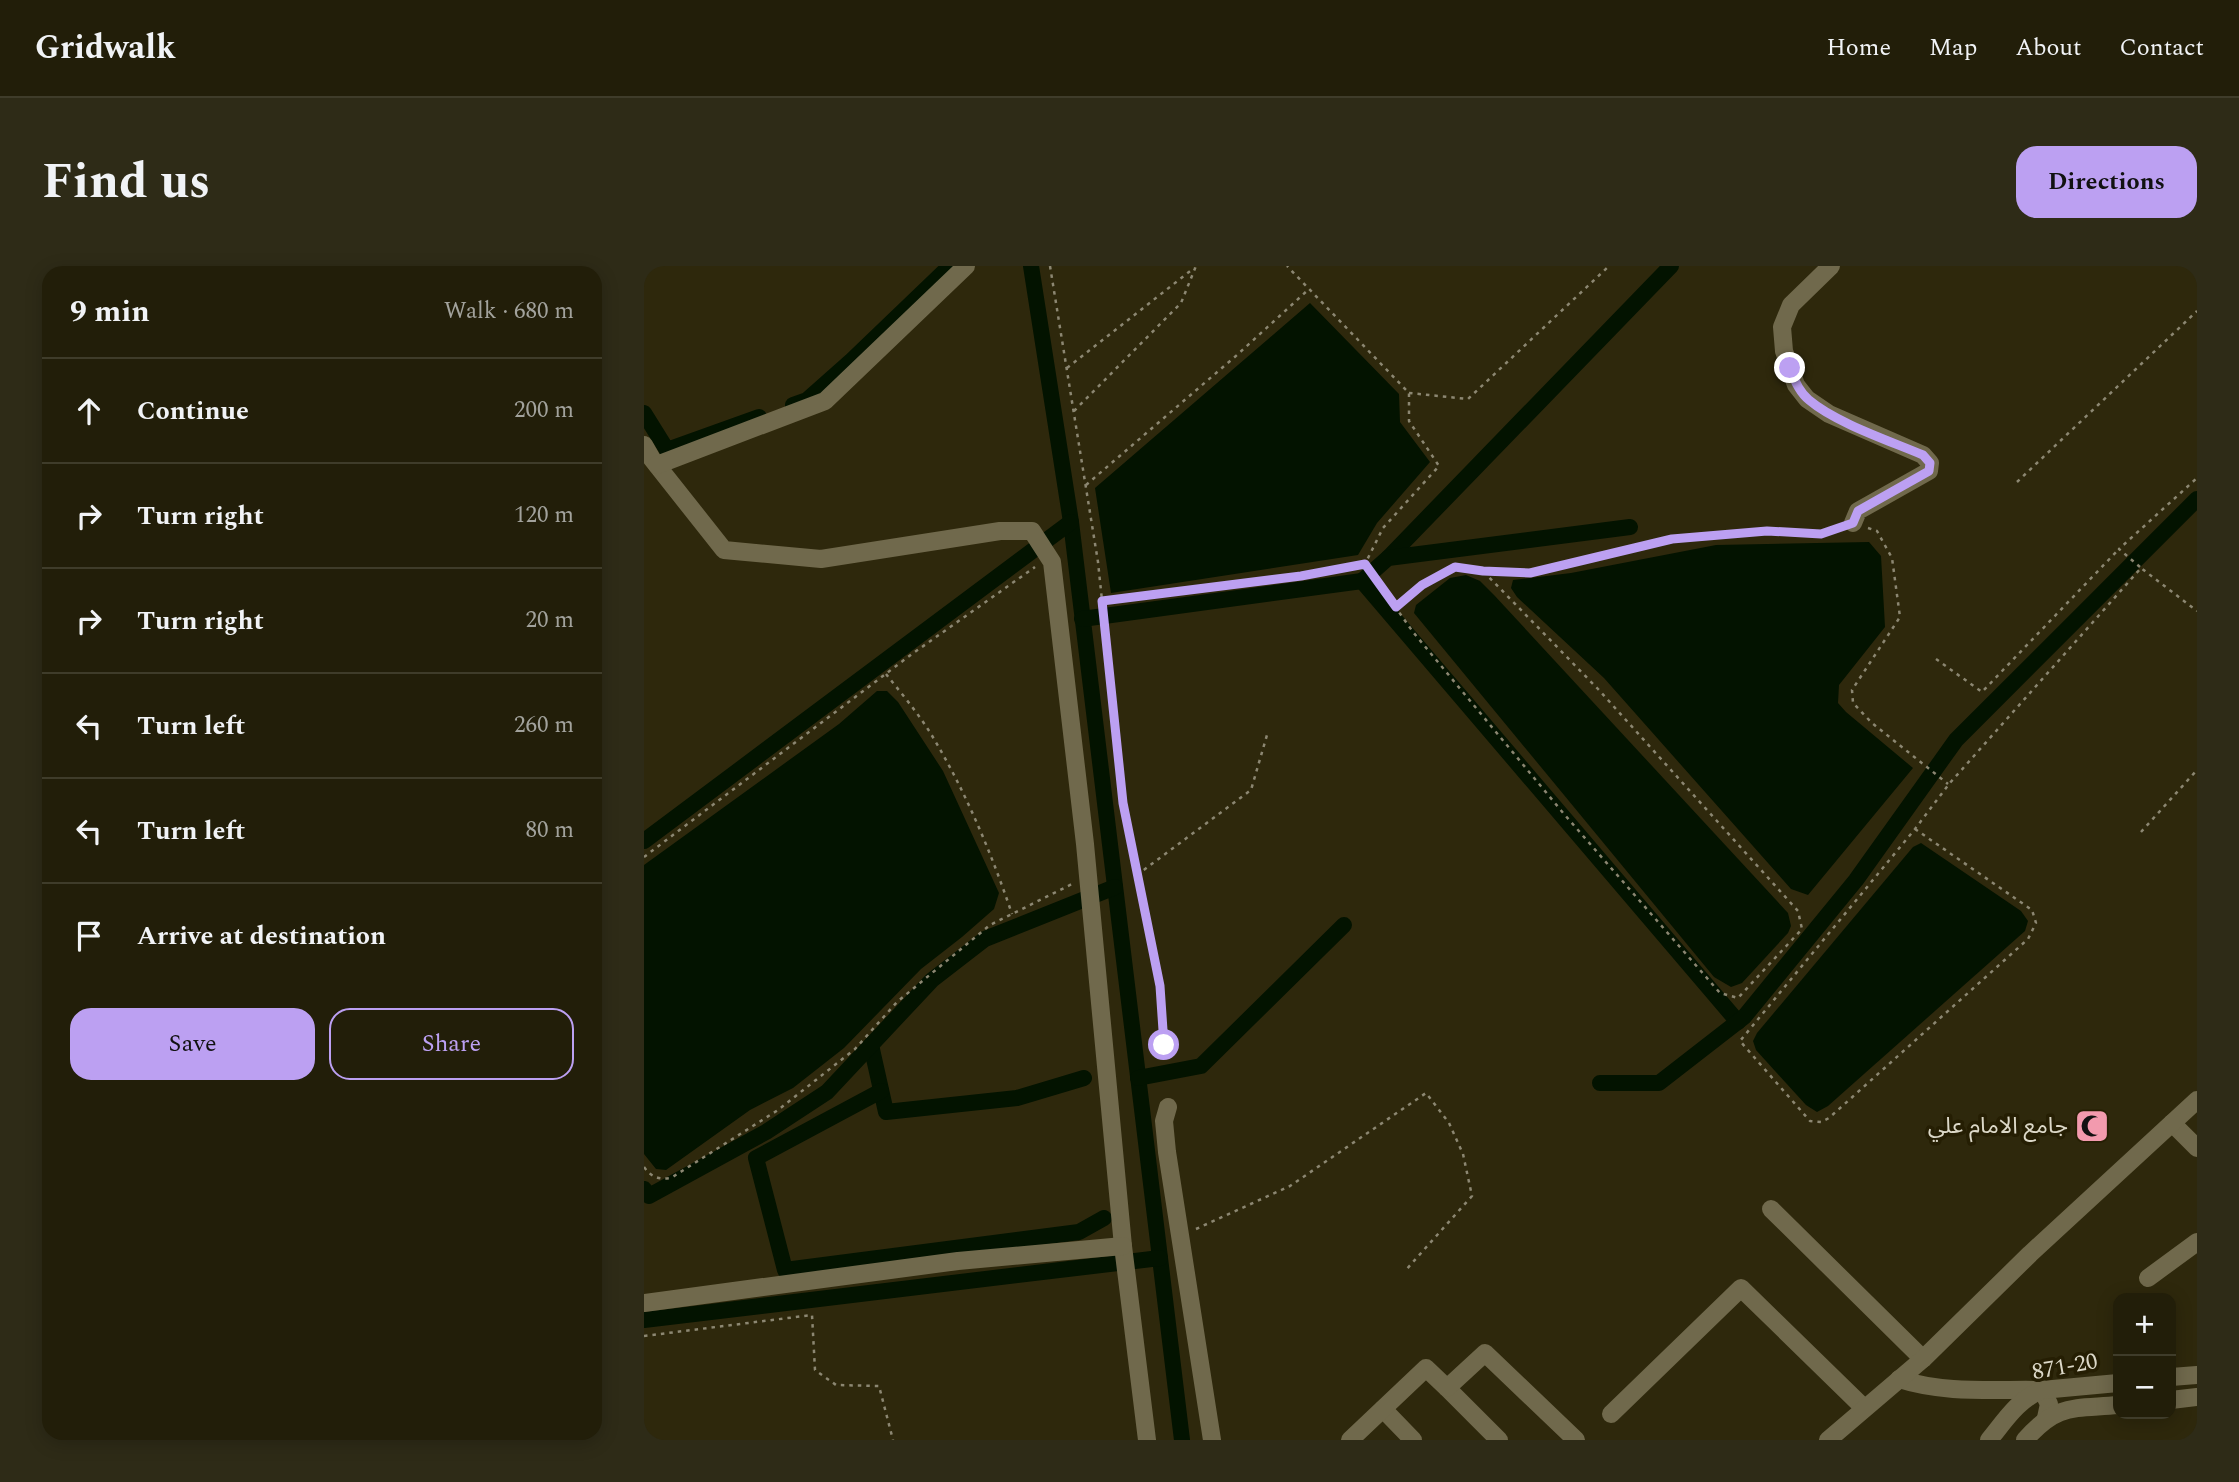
<!DOCTYPE html>
<html lang="en">
<head>
<meta charset="utf-8">
<style>
  :root { --surface:#221e09; --page:#2e2b17; --text:#f1f3f6; --muted:#a2a29c; --line:#3f3c2a; --accent:#bca0f2 }
  body { margin:0; font-family:Spectral,"Noto Sans Arabic",serif; background:var(--page); color:var(--text) }
  .controls { position:absolute; right:21px; bottom:21px; display:grid; overflow:hidden; border-radius:14px; box-shadow:0 4px 18px #0003 }
  .controls button { width:63px; height:63px; display:grid; place-items:center; padding:0; border:0; border-bottom:2px solid var(--line); background:var(--surface); color:var(--text); font:35px sans-serif }
  .stop { position:absolute; width:21px; height:21px; margin:-16px; border:5px solid #bca0f2; border-radius:50%; background:#fff }
  .stop.end { background:#bca0f2; border-color:#fff; box-shadow:0 2px 7px #0008 }
  .list { margin:0; padding:0; list-style:none }
  h2 { display:flex; justify-content:space-between; align-items:center; height:91px; margin:0; padding:0 28px; font-size:30px }
  h2 small { font-size:23px; font-weight:400; color:var(--muted) }
  .list li { display:grid; grid-template-columns:46px 1fr auto; gap:21px; align-items:center; box-sizing:border-box; height:105px; padding:0 28px; border-top:2px solid var(--line) }
  .list b { display:block; font-size:26px; white-space:nowrap }
  .list em { font-size:23px; font-style:normal; color:var(--muted) }
  .actions { display:flex; gap:14px; padding:21px 28px }
  .actions a { flex:1; padding:16px 0; border:2px solid var(--accent); border-radius:21px; text-align:center; font-size:24px; color:var(--accent) }
  .actions .main { background:var(--accent); color:#111 }
  .icon { flex:none; width:38px; height:38px; fill:none; stroke:currentColor; stroke-width:2; stroke-linecap:round; stroke-linejoin:round }
  .map { position:relative; flex:none; width:1553px; height:1174px; overflow:hidden; border-radius:21px }
  header { display:flex; align-items:center; gap:42px; box-sizing:border-box; height:98px; padding:0 35px; background:var(--surface); border-bottom:2px solid var(--line) }
  header strong { font-size:33px }
  nav { display:flex; gap:38px; margin-inline-start:auto; font-size:24px }
  .intro { display:flex; align-items:center; justify-content:space-between; box-sizing:border-box; height:168px; padding:0 42px }
  h1 { margin:0; font-size:49px }
  .button { padding:18px 32px; border-radius:21px; background:var(--accent); color:#111; font-size:24px; font-weight:700 }
  main { display:flex; gap:42px; padding:0 42px }
  aside { flex:1; background:var(--surface); border-radius:21px; box-shadow:0 4px 18px #0003 }
  .map>svg:first-child { display:block }
  .water { fill:#031300 }
  .lines { fill:none; stroke-linecap:round; stroke-linejoin:round }
  .canal { stroke:#031300; stroke-width:16 }
  .path { stroke:#8c8772; stroke-width:2.5; stroke-dasharray:3.5 5; stroke-linecap:butt }
  .minor { stroke:#70694c; stroke-width:18 }
  .route { stroke:#bca0f2; stroke-width:9 }
  .labels { text-anchor:middle; dominant-baseline:central; stroke-width:7; stroke-linejoin:round; paint-order:stroke }
  .poi-label { font-size:23px; fill:#dcd8c8; stroke:#251e03; text-anchor:end }
  .street-label { font-size:23px; fill:#dcd8c8; stroke:#251e03 }
</style>
</head>
<body>
<header>
<strong>Gridwalk</strong>
<nav><a>Home</a><a>Map</a><a>About</a><a>Contact</a></nav>
</header>
<div class="intro"><h1>Find us</h1><a class="button">Directions</a></div>
<main>
<aside>
<h2>9 min<small>Walk · 680 m</small></h2>
<ul class="list">
<li><svg class="icon" aria-label="ahead" viewBox="0 0 24 24"><path d="M12 20V5M6 11l6-6 6 6"/></svg><div><b>Continue</b></div><em>200 m</em></li>
<li><svg class="icon" aria-label="right" viewBox="0 0 24 24"><path d="M7 20v-9h11M14 6l5 5-5 5"/></svg><div><b>Turn right</b></div><em>120 m</em></li>
<li><svg class="icon" aria-label="right" viewBox="0 0 24 24"><path d="M7 20v-9h11M14 6l5 5-5 5"/></svg><div><b>Turn right</b></div><em>20 m</em></li>
<li><svg class="icon" aria-label="left" viewBox="0 0 24 24"><path d="M17 20v-9H6M10 6l-5 5 5 5"/></svg><div><b>Turn left</b></div><em>260 m</em></li>
<li><svg class="icon" aria-label="left" viewBox="0 0 24 24"><path d="M17 20v-9H6M10 6l-5 5 5 5"/></svg><div><b>Turn left</b></div><em>80 m</em></li>
<li><svg class="icon" aria-label="arrive" viewBox="0 0 24 24"><path d="M6 21V4h12l-3 4 3 4H6"/></svg><div><b>Arrive at destination</b></div></li>
</ul>
<div class="actions"><a class="main">Save</a><a>Share</a></div>
</aside>
<div class="map">
<svg width="1553" height="1174" viewBox="0 0 1553 1174">
  <rect width="100%" height="100%" fill="#2e280c"/>
  <g class="water">
    <polygon points="666,37 755,128 756,156 786,196 733,257 714,289 467,327 451,222"/>
    <polygon points="1225,276 1237,290 1241,361 1195,419 1194,437 1202,446 1269,502 1164,629 1147,623 960,412 873,331 867,322 869,314 927,307 1072,279"/>
    <polygon points="822,309 836,315 850,329 1144,647 1147,660 1144,667 1098,717 1087,721 1070,711 770,347 772,339 806,312"/>
    <polygon points="233,425 243,425 254,436 299,505 355,627 350,643 318,671 277,703 200,782 149,822 106,844 22,904 12,903 0,888 0,599 195,458"/>
    <polygon points="1277,577 1377,645 1384,655 1381,665 1184,840 1173,846 1162,839 1112,784 1109,775 1113,767 1269,581"/>
  </g>
  <g class="lines">
    <g class="canal">
      <polyline points="387,0 427,256 538,1174"/>
      <polyline points="149,139 163,134 207,95 306,0"/>
      <polyline points="0,147 23,184 115,151"/>
      <polyline points="744,292 1027,0"/>
      <polyline points="718,315 744,292 986,261"/>
      <polyline points="438,353 718,315 1094,756"/>
      <polyline points="0,575 427,256"/>
      <polyline points="227,779 242,846 373,832 440,812"/>
      <polyline points="494,812 557,800 700,659"/>
      <polyline points="956,817 1015,817 1100,751 1212,614 1312,474 1553,233"/>
      <polyline points="237,825 112,892 141,1004 435,966 460,952"/>
      <polyline points="0,923 5,930 122,866 183,826 288,714 341,673 471,621"/>
      <polyline points="0,1054 516,992"/>
    </g>
    <g class="path">
      <polyline points="406,0 454,296 479,537 516,720 521,779"/>
      <polyline points="423,102 550,2"/>
      <polyline points="765,127 824,133 965,0"/>
      <polyline points="430,145 537,37 552,0"/>
      <polyline points="1373,216 1553,45"/>
      <polyline points="442,219 593,89 665,23"/>
      <polyline points="1224,262 1233,265 1248,292 1256,351 1208,424 1209,437 1228,457 1304,518"/>
      <polyline points="721,298 769,366 920,548 1076,727 1094,732 1158,663 1154,645 954,423 839,305 811,301 778,319 752,341"/>
      <polyline points="1496,301 1475,283 1553,212"/>
      <polyline points="839,305 886,307 1029,273 1123,265 1177,268 1194,262"/>
      <polyline points="458,335 657,310 721,298 739,262 795,200 765,155 765,127 643,0"/>
      <polyline points="1292,393 1338,426 1475,283"/>
      <path d="M242 408C257 427 274 447 287 468 321 524 347 586 368 648"/>
      <polyline points="1271,563 1388,644 1392,657 1384,673 1185,852 1177,856 1166,855 1096,775 1271,563 1305,518 1497,302 1553,345"/>
      <polyline points="1497,566 1553,504"/>
      <polyline points="0,591 268,388 391,301"/>
      <polyline points="493,609 607,524 623,469"/>
      <path d="M0 901C7 911 15 914 27 912L134 844 211 783 253 736 346 659 428 618"/>
      <polyline points="552,963 646,920 782,827 805,857 819,888 828,930 761,1005"/>
      <polyline points="0,1070 168,1049 171,1104 192,1119 235,1120 249,1174"/>
    </g>
    <g class="minor">
      <polyline points="1187,0 1147,39 1138,61 1140,85 1152,119 1163,133 1185,148 1279,189 1286,197 1285,205 1214,245 1209,257"/>
      <polyline points="0,179 8,193 80,284 177,293 356,265 388,265 408,296 441,578 479,980 503,1174"/>
      <polyline points="13,199 181,135 322,0"/>
      <polyline points="524,841 520,855 523,886 568,1174"/>
      <polyline points="1528,857 1553,882"/>
      <polyline points="1127,943 1279,1093"/>
      <polyline points="1504,1012 1553,976"/>
      <polyline points="0,1037 314,995 479,980"/>
      <polyline points="1527,1111 1553,1109"/>
      <path d="M1255 1113C1301 1128 1350 1123 1398 1124L1405 1138 1402 1152"/>
      <polyline points="803,1122 855,1174"/>
      <polyline points="1527,1134 1553,1131"/>
      <polyline points="739,1143 769,1174"/>
      <polyline points="967,1148 1097,1022 1220,1142"/>
      <polyline points="706,1174 782,1102 803,1122 841,1087 932,1174"/>
      <polyline points="1184,1174 1279,1093 1386,988 1553,834"/>
      <path d="M1345 1174C1360 1156 1374 1133 1398 1124L1474 1117"/>
      <path d="M1381 1174C1413 1137 1429 1143 1474 1139"/>
    </g>
  </g>
  <g class="lines">
    <path class="route" d="M520 779 516 720 479 537 458 335 657 310 721 298 752 341 778 319 811 301 839 305 886 307 1028 273 1123 265 1177 268 1209 257 1214 245 1285 205 1286 197 1279 189C1246 175 1192 157 1165 134 1155 126 1150 114 1146 102"/>
  </g>
  <defs>
    <g id="mosque-square" transform="scale(1.75)"><rect x="-9" y="-9" width="18" height="18" rx="4" fill="#f29aae" stroke="#251e03"/><path d="M3.5-4.9A6 6 0 1 0 3.5 4.9A5 5 0 1 1 3.5-4.9Z" fill="#111"/></g>
  </defs>
  <g fill-rule="evenodd">
    <use href="#mosque-square" x="1448" y="860"/>
  </g>
  <g class="labels">
    <g class="poi-label">
      <text x="1424" y="860">جامع اﻻمام علي</text>
    </g>
    <g class="street-label">
      <text transform="translate(1421 1101) rotate(-10)">871-20</text>
    </g>
  </g>
</svg>
<div class="controls">
<button>+</button>
<button>−</button>
</div>
<div class="stop" style="left:520px;top:779px"></div>
<div class="stop end" style="left:1146px;top:102px"></div>
</div>
</main>
</body>
</html>
